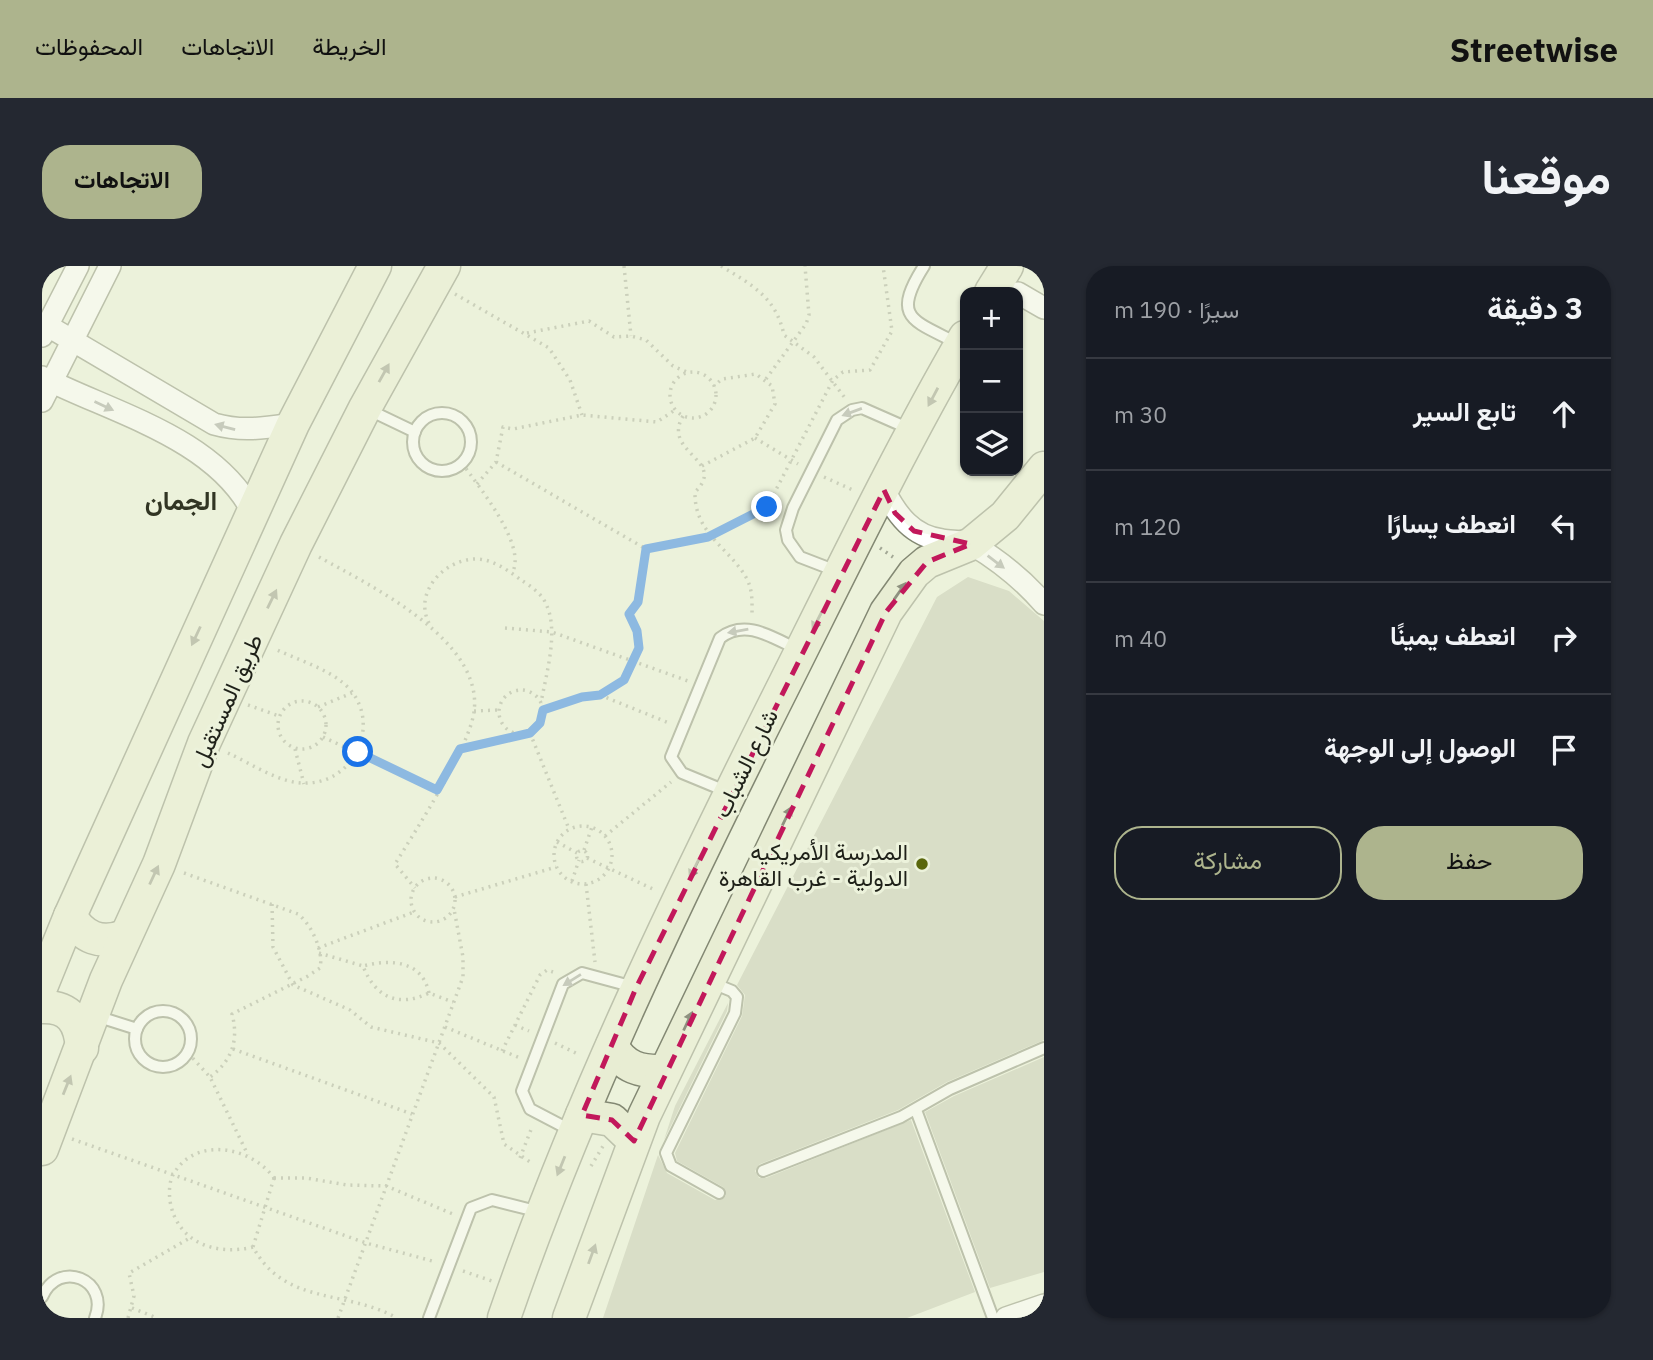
<!DOCTYPE html>
<html lang="ar">
<head>
<meta charset="utf-8">
<style>
  :root { --surface:#171b24; --page:#242831; --text:#f1f3f6; --muted:#9ea1a6; --line:#363941; --accent:#adb48d }
  body { margin:0; font-family:"IBM Plex Sans",Vazirmatn,sans-serif; background:var(--page); color:var(--text); direction:rtl }
  .controls { position:absolute; right:21px; top:21px; display:grid; overflow:hidden; border-radius:14px; box-shadow:0 2px 5px #0004 }
  .controls button { width:63px; height:63px; display:grid; place-items:center; padding:0; border:0; border-bottom:2px solid var(--line); background:var(--surface); color:var(--text); font:35px sans-serif }
  .stop { position:absolute; width:21px; height:21px; margin:-16px; border:5px solid #1a73e8; border-radius:50%; background:#fff }
  .stop.end { background:#1a73e8; border-color:#fff; box-shadow:0 2px 7px #0008 }
  .list { margin:0; padding:0; list-style:none }
  h2 { display:flex; justify-content:space-between; align-items:center; height:91px; margin:0; padding:0 28px; font-size:30px }
  h2 small { font-size:23px; font-weight:400; color:var(--muted) }
  .list li { display:grid; grid-template-columns:46px 1fr auto; gap:21px; align-items:center; box-sizing:border-box; height:112px; padding:0 28px; border-top:2px solid var(--line) }
  .list b { display:block; font-size:26px; white-space:nowrap }
  .list em { font-size:23px; font-style:normal; color:var(--muted) }
  .actions { display:flex; gap:14px; padding:21px 28px }
  .actions a { flex:1; padding:16px 0; border:2px solid var(--accent); border-radius:28px; text-align:center; font-size:24px; color:var(--accent) }
  .actions .main { background:var(--accent); color:#111 }
  .icon { flex:none; width:38px; height:38px; fill:none; stroke:currentColor; stroke-width:2; stroke-linecap:round; stroke-linejoin:round }
  .map { position:relative; flex:none; width:1002px; height:1052px; overflow:hidden; direction:ltr; border-radius:28px }
  header { display:flex; align-items:center; gap:42px; box-sizing:border-box; height:98px; padding:0 35px; background:var(--accent); color:#111 }
  header strong { font-size:33px }
  nav { display:flex; gap:38px; margin-inline-start:auto; font-size:24px }
  .intro { display:flex; align-items:center; justify-content:space-between; box-sizing:border-box; height:168px; padding:0 42px }
  h1 { margin:0; font-size:49px }
  .button { padding:18px 32px; border-radius:28px; background:var(--accent); color:#111; font-size:24px; font-weight:700 }
  main { display:flex; gap:42px; padding:0 42px }
  aside { flex:1; background:var(--surface); border-radius:28px; box-shadow:0 2px 5px #0004 }
  .map>svg:first-child { display:block }
  .building { fill:#c0c5af }
  .lines { fill:none; stroke-linecap:round; stroke-linejoin:round }
  .lane-casing { stroke:#838873; stroke-width:14 }
  .street-casing { stroke:#838873; stroke-width:24 }
  .secondary-casing { stroke:#838873; stroke-width:35 }
  .path { stroke:#a2a795; stroke-width:3.5; stroke-dasharray:2 5; stroke-linecap:butt }
  .lane { stroke:#fff; stroke-width:10 }
  .street { stroke:#fff; stroke-width:21 }
  .secondary { stroke:#e8edd3; stroke-width:32 }
  .oneway { fill:#8e917f }
  .oneway2 { fill:#9a9b98 }
  .route { stroke:#1a73e8; stroke-width:9 }
  .marked { fill:none; stroke:#c2185b; stroke-width:5; stroke-dasharray:14 9; stroke-linejoin:round }
  .poi-dot { fill:#5a670c; stroke:#ecf2db; stroke-width:2.5 }
  .labels { text-anchor:middle; dominant-baseline:central; stroke-width:6; stroke-linejoin:round; paint-order:stroke }
  .street-label { font-size:23px; fill:#1f2119; stroke:#ecf2db }
  .poi-label { font-size:23px; fill:#1f2119; stroke:#ecf2db; text-anchor:end }
  .quarter-label { font-size:26px; font-weight:bold; fill:#313523; stroke:#ecf2db }
</style>
</head>
<body>
<header>
<strong>Streetwise</strong>
<nav><a>الخريطة</a><a>الاتجاهات</a><a>المحفوظات</a></nav>
</header>
<div class="intro"><h1>موقعنا</h1><a class="button">الاتجاهات</a></div>
<main>
<aside>
<h2>3 دقيقة<small>سيرًا · 190 m</small></h2>
<ul class="list">
<li><svg class="icon" aria-label="ahead" viewBox="0 0 24 24"><path d="M12 20V5M6 11l6-6 6 6"/></svg><div><b>تابع السير</b></div><em>30 m</em></li>
<li><svg class="icon" aria-label="left" viewBox="0 0 24 24"><path d="M17 20v-9H6M10 6l-5 5 5 5"/></svg><div><b>انعطف يسارًا</b></div><em>120 m</em></li>
<li><svg class="icon" aria-label="right" viewBox="0 0 24 24"><path d="M7 20v-9h11M14 6l5 5-5 5"/></svg><div><b>انعطف يمينًا</b></div><em>40 m</em></li>
<li><svg class="icon" aria-label="arrive" viewBox="0 0 24 24"><path d="M6 21V4h12l-3 4 3 4H6"/></svg><div><b>الوصول إلى الوجهة</b></div></li>
</ul>
<div class="actions"><a class="main">حفظ</a><a>مشاركة</a></div>
</aside>
<div class="map">
<svg width="1002" height="1052" viewBox="0 0 1002 1052">
  <rect width="100%" height="100%" fill="#ecf2db"/>
  <g class="building">
    <polygon points="926,311 967,325 1002,355 1002,774 905,816 856,844 718,898 713,905 717,912 724,912 869,854 933,1026 865,1052 561,1052 616,889 625,907 673,934 684,930 681,921 635,895 633,887 700,750 703,729 695,719 895,331"/>
    <polygon points="686,737 685,745 622,874 633,840"/>
    <polygon points="1002,791 1002,1006 948,1022 883,846 912,830"/>
  </g>
  <g class="lines">
    <g class="lane-casing">
      <g id="lane">
        <path d="M882 0C849 52 870 54 915 77"/>
        <polyline points="325,143 373,166"/>
        <circle cx="400" cy="176" r="29"/>
        <polyline points="797,306 758,291 746,274 744,264 751,242 795,154 810,144 820,142 870,164"/>
        <path d="M686 526 640 507 629 491 678 372C704 352 731 372 757 384"/>
        <polyline points="668,716 690,725 695,731 693,747 624,887 629,900 677,927"/>
        <circle cx="121" cy="773" r="28"/>
        <polyline points="54,750 95,763"/>
        <polyline points="874,844 951,1052"/>
        <polyline points="532,866 488,843 480,825 521,718 540,707 592,721"/>
        <polyline points="721,905 859,851 908,823 1002,782"/>
        <path d="M0 1031C17 992 68 1014 53 1052"/>
        <polyline points="0,1045 2,1052"/>
        <polyline points="387,1052 429,942 450,934 498,946"/>
      </g>
    </g>
    <g class="street-casing">
      <g id="street">
        <polyline points="976,27 1002,42"/>
        <path d="M6 60 172 158C200 166 222 162 251 158"/>
        <polyline points="0,70 36,0"/>
        <path d="M0 111C71 147 173 172 211 247"/>
        <polyline points="0,135 68,0"/>
        <path d="M842 224C855 249 870 270 900 274 910 276 923 274 931 279 956 294 983 316 1002 338"/>
        <polyline points="964,1052 1002,1039"/>
      </g>
    </g>
    <g class="secondary-casing">
      <g id="secondary">
        <polyline points="949,26 965,0"/>
        <path d="M28 650C41 672 59 679 83 670"/>
        <polyline points="0,719 28,650 251,158 333,0"/>
        <path d="M0 741C28 740 38 756 40 782"/>
        <path d="M570 780C582 802 599 806 622 805"/>
        <polyline points="540,849 570,854 592,875"/>
        <polyline points="0,883 64,714 117,598 162,477 254,278 323,142 402,0"/>
        <path d="M462 1052C535 840 632 639 732 439 794 316 854 190 923 71"/>
        <polyline points="527,1052 602,850 844,346 872,307 885,296 929,278 963,250 1002,202"/>
      </g>
    </g>
    <g class="path">
      <polyline points="582,0 589,70"/>
      <path d="M679 0C710 19 734 31 742 69L772 91 803 132"/>
      <polyline points="413,28 507,82 528,114 540,149"/>
      <polyline points="485,67 547,55 572,71 589,70 604,74 631,100 647,107"/>
      <circle cx="651" cy="129" r="23"/>
      <polyline points="724,113 764,58 767,49 763,0"/>
      <path d="M641 150C619 187 686 194 653 226 652 268 688 282 705 313 711 325 710 338 710 350"/>
      <polyline points="713,172 756,198"/>
      <polyline points="454,196 604,283 666,271 725,241 735,242"/>
      <path d="M420 197C436 220 486 280 470 307"/>
      <polyline points="660,200 713,172 733,138 730,120 714,108 680,113 672,120"/>
      <polyline points="782,211 813,225"/>
      <polyline points="435,218 454,196 461,161 471,163 540,149 615,156 633,144"/>
      <polyline points="725,241 791,114 801,106 828,104 850,65 841,0"/>
      <polyline points="838,282 851,291"/>
      <path d="M277 291C329 320 442 374 432 446 427 482 374 564 353 598L373 622"/>
      <path d="M387 357C371 326 403 292 436 293 452 294 467 305 479 314 487 319 499 327 503 336 518 363 504 408 499 437"/>
      <polyline points="463,362 510,366 646,415"/>
      <circle cx="479" cy="446" r="22"/>
      <polyline points="558,429 627,457"/>
      <circle cx="260" cy="459" r="24"/>
      <polyline points="206,439 237,450"/>
      <polyline points="276,441 310,427"/>
      <path d="M501 444C513 440 525 435 538 432 545 430 552 431 559 429 593 417 606 377 587 348L596 336 604 283"/>
      <polyline points="432,445 456,444"/>
      <polyline points="488,467 527,563"/>
      <polyline points="281,471 395,524"/>
      <polyline points="253,483 262,518"/>
      <polyline points="418,483 473,468"/>
      <path d="M186 487C210 498 240 519 266 517 317 515 342 449 300 416 281 401 254 393 233 383"/>
      <circle cx="541" cy="589" r="29"/>
      <polyline points="563,570 629,516"/>
      <polyline points="515,576 535,587"/>
      <polyline points="542,584 550,561"/>
      <circle cx="540" cy="590" r="5.5"/>
      <polyline points="545,592 613,624"/>
      <path d="M142 607 256 648C269 658 282 685 278 702L266 710 190 748C197 774 190 795 168 811"/>
      <circle cx="391" cy="634" r="22"/>
      <polyline points="530,615 537,594"/>
      <polyline points="544,618 553,696"/>
      <polyline points="413,631 514,601"/>
      <polyline points="230,638 231,681 251,719 308,744 329,761 397,777 452,831 462,878 491,898"/>
      <polyline points="276,682 372,646"/>
      <polyline points="277,687 321,700"/>
      <path d="M387 727C380 694 348 693 321 700 333 731 356 742 387 727L411 736"/>
      <polyline points="473,759 487,765"/>
      <polyline points="403,761 478,792"/>
      <polyline points="513,777 538,789"/>
      <polyline points="191,783 370,848"/>
      <polyline points="460,785 498,709 505,704 511,706"/>
      <polyline points="146,787 168,811 206,889"/>
      <polyline points="30,873 324,977 394,996"/>
      <polyline points="478,892 490,861"/>
      <polyline points="549,900 561,880"/>
      <path d="M232 912 211 981C243 1040 303 1023 355 1052"/>
      <polyline points="232,912 264,912 305,919 344,920 411,948"/>
      <path d="M211 981C174 990 135 977 128 935 127 927 127 916 131 909 153 869 210 881 232 912"/>
      <polyline points="421,1005 450,1015"/>
      <polyline points="90,1042 115,1052"/>
      <polyline points="86,1052 92,1030 87,1007 148,972"/>
      <polyline points="296,1052 421,711 421,691 412,643"/>
    </g>
    <use href="#lane" class="lane"/>
    <use href="#street" class="street"/>
    <use href="#secondary" class="secondary"/>
  </g>
  <defs><path id="oneway-solid" d="M-6-.8H1V-3.2L6.5 0L1 3.2V.8H-6Z" transform="scale(1.75)"/></defs>
  <g class="oneway">
    <use href="#oneway-solid" transform="translate(342 107) rotate(-61)"/>
    <use href="#oneway-solid" transform="translate(891 131) rotate(118)"/>
    <use href="#oneway-solid" transform="translate(858 325) rotate(-55)"/>
    <use href="#oneway-solid" transform="translate(230 333) rotate(-64)"/>
    <use href="#oneway-solid" transform="translate(775 355) rotate(117)"/>
    <use href="#oneway-solid" transform="translate(154 370) rotate(115)"/>
    <use href="#oneway-solid" transform="translate(745 550) rotate(-64)"/>
    <use href="#oneway-solid" transform="translate(652 603) rotate(116)"/>
    <use href="#oneway-solid" transform="translate(112 609) rotate(-65)"/>
    <use href="#oneway-solid" transform="translate(646 755) rotate(-65)"/>
    <use href="#oneway-solid" transform="translate(25 819) rotate(-68)"/>
    <use href="#oneway-solid" transform="translate(519 900) rotate(112)"/>
    <use href="#oneway-solid" transform="translate(550 988) rotate(-70)"/>
  </g>
  <g class="oneway2">
    <use href="#oneway-solid" transform="translate(62 140) rotate(25)"/>
    <use href="#oneway-solid" transform="translate(810 146) rotate(160)"/>
    <use href="#oneway-solid" transform="translate(183 161) rotate(-165)"/>
    <use href="#oneway-solid" transform="translate(954 296) rotate(37)"/>
    <use href="#oneway-solid" transform="translate(696 365) rotate(170)"/>
    <use href="#oneway-solid" transform="translate(530 714) rotate(148)"/>
  </g>
  <g class="lines">
    <polyline class="route" points="316,486 395,524 418,483 488,467 498,457 501,444 540,431 558,429 582,414 597,382 595,365 587,348 596,336 604,283 666,271 725,241"/>
  </g>
  <path d="M0 0H1002V1052H0ZM842 224 853 247 872 265 929 278 885 296 844 346 592 875 570 854 540 849 594 722Z" fill="#ecf2db" fill-opacity=".55" fill-rule="evenodd"/>
  <path class="marked" d="M842 224 853 247 872 265 929 278 885 296 844 346 592 875 570 854 540 849 594 722Z"/>
  <circle class="poi-dot" cx="880" cy="598" r="7"/>
  <g class="labels">
    <g class="street-label">
      <text transform="translate(184 434) rotate(-66)">طريق المستقبل</text>
      <text transform="translate(703 497) rotate(-64)">شارع الشباب</text>
    </g>
    <g class="poi-label">
      <text x="866" y="585">المدرسة الأمريكيه<tspan x="866" dy="26">الدولية - غرب القاهرة</tspan></text>
    </g>
    <g class="quarter-label">
      <text x="139" y="234">الجمان</text>
    </g>
  </g>
</svg>
<div class="controls">
<button>+</button>
<button>−</button>
<button><svg class="icon" aria-label="layers" viewBox="0 0 24 24"><path d="M12 4l9 5-9 5-9-5zM3 14l9 5 9-5"/></svg></button>
</div>
<div class="stop" style="left:316px;top:486px"></div>
<div class="stop end" style="left:725px;top:241px"></div>
</div>
</main>
</body>
</html>
